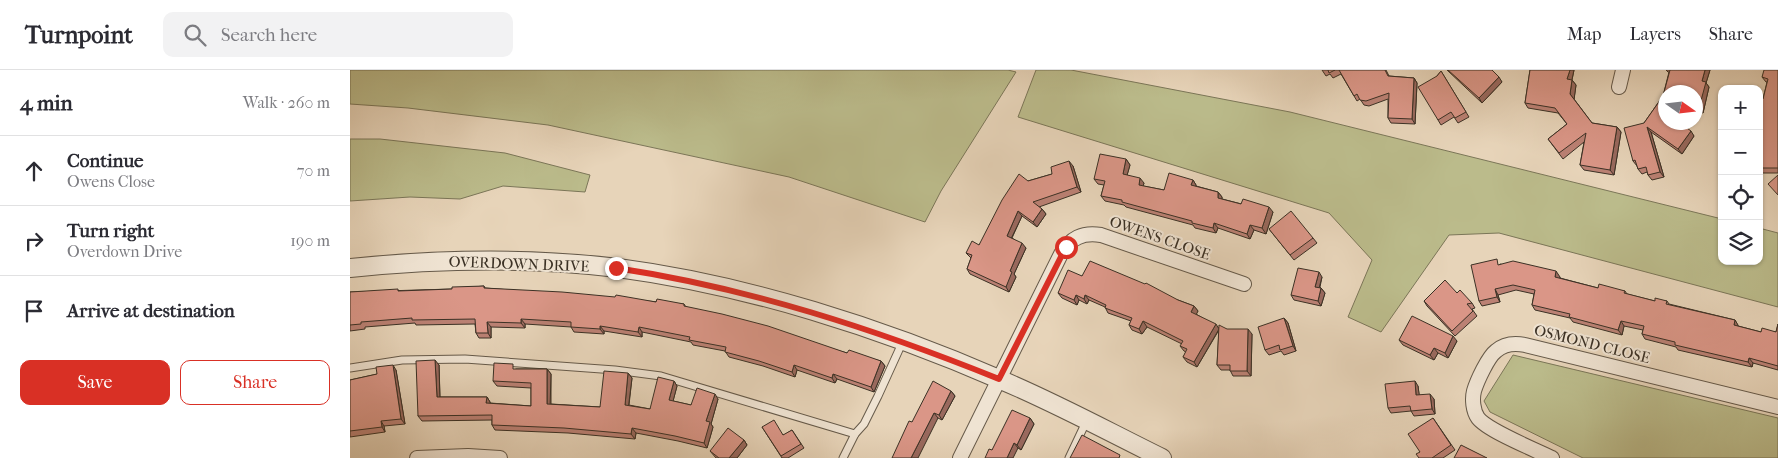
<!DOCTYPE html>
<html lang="en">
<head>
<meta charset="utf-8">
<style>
  :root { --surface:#fff; --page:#f2f2f3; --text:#2b2b33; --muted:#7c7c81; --line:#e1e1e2; --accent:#d93025 }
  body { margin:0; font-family:"IM FELL French Canon",serif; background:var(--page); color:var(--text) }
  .controls { position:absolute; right:15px; top:15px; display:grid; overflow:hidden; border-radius:10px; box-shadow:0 1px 4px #0004 }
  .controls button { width:45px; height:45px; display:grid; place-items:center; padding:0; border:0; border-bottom:1px solid var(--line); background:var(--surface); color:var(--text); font:25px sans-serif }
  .compass { position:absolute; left:1308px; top:15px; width:45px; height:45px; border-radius:50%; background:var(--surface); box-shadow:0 1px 4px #0004; rotate:104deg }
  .stop { position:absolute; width:15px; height:15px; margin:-11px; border:4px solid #d93025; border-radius:50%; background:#fff }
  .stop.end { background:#d93025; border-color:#fff; box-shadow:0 1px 5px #0008 }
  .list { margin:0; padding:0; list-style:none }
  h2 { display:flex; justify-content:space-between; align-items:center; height:65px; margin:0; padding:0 20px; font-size:21px }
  h2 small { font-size:16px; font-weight:400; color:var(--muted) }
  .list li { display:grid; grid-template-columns:32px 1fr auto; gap:15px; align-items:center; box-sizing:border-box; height:70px; padding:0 20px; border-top:1px solid var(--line) }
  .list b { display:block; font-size:19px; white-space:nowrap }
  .list p { margin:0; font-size:16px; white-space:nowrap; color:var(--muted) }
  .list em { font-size:16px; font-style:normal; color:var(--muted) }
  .actions { display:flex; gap:10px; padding:15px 20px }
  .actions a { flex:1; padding:11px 0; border:1px solid var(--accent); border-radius:10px; text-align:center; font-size:18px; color:var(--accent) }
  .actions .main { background:var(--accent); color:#fff }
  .icon { flex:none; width:28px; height:28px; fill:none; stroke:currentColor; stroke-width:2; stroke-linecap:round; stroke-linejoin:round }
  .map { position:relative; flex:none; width:1428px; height:388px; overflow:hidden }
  header { display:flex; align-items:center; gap:30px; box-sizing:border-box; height:70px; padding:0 25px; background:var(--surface); border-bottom:1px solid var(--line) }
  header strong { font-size:24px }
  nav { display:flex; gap:28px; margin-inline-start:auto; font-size:18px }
  .search { width:350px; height:45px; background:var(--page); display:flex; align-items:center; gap:12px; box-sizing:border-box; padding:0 18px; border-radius:10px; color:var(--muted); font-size:19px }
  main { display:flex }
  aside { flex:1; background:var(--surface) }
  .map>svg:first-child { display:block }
  .green { fill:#bbbb8b; stroke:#7b7658 }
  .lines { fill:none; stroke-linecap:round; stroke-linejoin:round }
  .service-casing { stroke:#665a4a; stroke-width:9 }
  .minor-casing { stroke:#665a4a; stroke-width:16 }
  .tertiary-casing { stroke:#665a4a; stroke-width:20 }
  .service { stroke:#efe3d2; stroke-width:7 }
  .minor { stroke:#efe3d2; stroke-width:14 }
  .tertiary { stroke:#efe3d2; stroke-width:18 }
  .wall { fill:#bb8174; stroke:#3b3125 }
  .shaded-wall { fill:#99695e; stroke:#3b3125 }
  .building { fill:#da9687; stroke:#3b3125 }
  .route { stroke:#d93025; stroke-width:6 }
  .labels { text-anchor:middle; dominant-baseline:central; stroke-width:4; stroke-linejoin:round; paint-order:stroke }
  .street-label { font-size:15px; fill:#3b3125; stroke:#efe3d2 }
</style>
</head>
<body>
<header>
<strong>Turnpoint</strong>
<div class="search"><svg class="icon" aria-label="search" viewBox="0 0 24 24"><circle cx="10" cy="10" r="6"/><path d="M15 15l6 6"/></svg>Search here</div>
<nav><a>Map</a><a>Layers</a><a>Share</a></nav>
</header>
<main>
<aside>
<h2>4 min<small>Walk · 260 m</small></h2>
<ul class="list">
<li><svg class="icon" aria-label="ahead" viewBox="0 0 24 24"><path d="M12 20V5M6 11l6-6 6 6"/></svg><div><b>Continue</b><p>Owens Close</p></div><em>70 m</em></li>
<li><svg class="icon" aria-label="right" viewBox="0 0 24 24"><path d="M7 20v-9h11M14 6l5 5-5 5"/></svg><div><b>Turn right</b><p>Overdown Drive</p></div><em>190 m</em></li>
<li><svg class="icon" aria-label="arrive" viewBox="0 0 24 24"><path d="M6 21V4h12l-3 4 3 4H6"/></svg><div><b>Arrive at destination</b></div></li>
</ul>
<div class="actions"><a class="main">Save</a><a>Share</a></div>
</aside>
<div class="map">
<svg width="1428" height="388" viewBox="0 0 1428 388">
  <rect width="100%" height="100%" fill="#e7d4b9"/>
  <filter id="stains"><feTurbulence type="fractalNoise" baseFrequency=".004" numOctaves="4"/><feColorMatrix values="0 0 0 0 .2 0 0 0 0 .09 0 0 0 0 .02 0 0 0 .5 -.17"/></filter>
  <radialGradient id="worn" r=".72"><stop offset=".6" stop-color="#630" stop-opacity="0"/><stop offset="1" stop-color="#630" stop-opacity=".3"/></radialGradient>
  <g class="green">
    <polygon points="0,0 658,0 666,2 591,121 575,152 439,107 198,55 58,38 0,34"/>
    <polygon points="686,0 721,0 940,42 1372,149 1372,191 1409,191 1409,158 1428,163 1428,237 1149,163 1099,165 1031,262 998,247 1022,190 979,143 668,47"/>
    <polygon points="0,69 30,69 155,83 240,105 235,122 153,116 110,129 60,127 0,131"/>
    <polygon points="1163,285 1428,348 1428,388 1233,388 1140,342 1134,331"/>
  </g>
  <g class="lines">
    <g class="service-casing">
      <g id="service">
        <polyline points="0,298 52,290 115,289 265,300 311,306 505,364"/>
        <polyline points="493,388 505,364 514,354 528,326 553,271"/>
        <polyline points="719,388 736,352"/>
      </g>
    </g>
    <g class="minor-casing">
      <g id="minor">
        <polyline points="1269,17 1273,0"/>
        <polyline points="67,388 118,386 150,388"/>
        <path d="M610 388 711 184C721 168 732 162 751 165L894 214"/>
        <path d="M1202 388C1186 380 1138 361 1128 348 1123 341 1122 329 1124 321 1127 311 1138 287 1146 281 1154 274 1165 273 1175 275L1428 337"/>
      </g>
    </g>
    <g class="tertiary-casing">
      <path id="tertiary" d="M0 198C89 189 179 187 268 198 397 215 532 258 651 310 706 333 759 362 812 388"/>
    </g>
    <use href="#service" class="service"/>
    <use href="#minor" class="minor"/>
    <use href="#tertiary" class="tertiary"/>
  </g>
  <g class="wall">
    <polygon points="972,0 1036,0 1039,6 1064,8 1067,13 1065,54 1041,53 1038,48 1038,29 1019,36 1014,35 1010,29 1007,31 991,4 983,8 980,4 976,6"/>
    <polygon points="1097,0 1142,0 1152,12 1132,33"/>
    <polygon points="1180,0 1224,0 1222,10 1226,15 1224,29 1242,53 1267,57 1271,62 1264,105 1234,100 1230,95 1234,72 1213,89 1198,69 1217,54 1208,43 1178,38 1175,33"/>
    <polygon points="1316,0 1360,0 1356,13 1359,17 1353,43 1346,42 1346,22 1316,52 1338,52 1337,58 1344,66 1332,84 1301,62 1314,107 1302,110 1298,105 1297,102 1292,104 1288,99 1287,96 1283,91 1294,53 1313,26 1319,2 1318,2"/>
    <polygon points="1428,0 1428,103 1409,103 1409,29 1413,29 1417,12 1416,12 1412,7"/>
    <polygon points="1091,1 1119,47 1108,53 1104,47 1091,55 1088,50 1087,6"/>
    <polygon points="776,89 780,95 777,105 794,113 793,116 814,120 843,110 846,115 846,116 868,122 872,127 872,129 923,142 916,164 904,160 900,169 868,158 866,163 845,158 843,155 776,137 774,135 755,131 751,126 754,115 748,114 744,109"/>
    <polygon points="723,96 731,122 689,137 692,139 696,144 687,157 672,146 662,168 676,178 664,204 666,207 659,222 620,204 617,199 621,188 616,183 629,175 678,111 702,104"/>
    <polygon points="919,159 963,168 967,173 944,190"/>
    <polygon points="1150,194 1210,207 1210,208 1248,218 1275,221 1277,224 1305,231 1317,231 1319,234 1385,250 1388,256 1411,262 1426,262 1428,254 1428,300 1403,293 1402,297 1328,280 1326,277 1295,269 1292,264 1293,260 1274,256 1272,265 1223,252 1220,248 1185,240 1182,235 1184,224 1166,220 1148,225 1150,232 1132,236 1129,231"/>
    <polygon points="732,206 828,230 844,236 848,241 846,244 869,258 902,264 901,306 883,306 880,300 871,300 867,295 869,260 847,297 837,292 833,287 836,282 834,281 830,276 832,274 797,257 792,264 782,260 779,255 781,251 758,243 755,237 739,230 737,234 729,230 727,235 712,228 708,223"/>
    <polygon points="972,207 970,217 971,218 975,223 971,236 944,230 941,225"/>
    <polygon points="134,216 135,218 334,234 336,237 497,283 531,291 535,296 524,322 487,309 485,313 447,300 445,307 413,296 379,287 375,281 343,275 341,272 292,262 292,267 254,261 254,264 224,262 221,257 175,254 175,258 141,257 141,268 129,268 126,263 125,254 66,255 65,253 15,257 15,259 0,261 0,222 102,219"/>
    <polygon points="1107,223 1122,233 1125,238 1122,239 1127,246 1105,266 1077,236 1074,231"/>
    <polygon points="934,248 938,253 946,281 934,285 931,281 919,285 915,280"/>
    <polygon points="1049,270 1107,271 1098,288 1088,283 1084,290 1053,275"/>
    <polygon points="89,295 90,327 137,327 140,332 140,333 181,336 181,318 147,316 143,311 166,299 197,299 201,304 201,334 250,337 278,303 282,308 279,335 300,339 324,311 327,316 323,331 341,335 368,329 361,354 363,357 357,378 328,371 286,363 285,369 218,363 145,360 142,355 142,350 72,351 68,346"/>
    <polygon points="46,300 55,354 34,356 35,362 0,367 0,310"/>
    <polygon points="1068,316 1069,325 1084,329 1085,344 1064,346 1061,341 1041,343 1038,338"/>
    <polygon points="601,321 605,326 592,350 588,348 562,352"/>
    <polygon points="680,348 684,354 671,380 668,378 642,380"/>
    <polygon points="1083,348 1105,380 1093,388 1069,388 1070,382"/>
    <polygon points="412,357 434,365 442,360 454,378 438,388 432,388"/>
    <polygon points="394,370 397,375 387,388 366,388 360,381"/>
  </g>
  <g class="shaded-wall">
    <polygon points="1220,0 1224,0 1221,14 1217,9"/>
    <polygon points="1355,0 1360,0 1356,13 1359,17 1353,43 1349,38 1352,11"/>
    <polygon points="1149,7 1152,12 1132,33 1129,28"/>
    <polygon points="1064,8 1067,13 1065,54 1062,49"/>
    <polygon points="1222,10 1226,15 1224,30 1220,24"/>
    <polygon points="1333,52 1338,52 1336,60 1333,55"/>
    <polygon points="1267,57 1271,62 1264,105 1260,100"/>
    <polygon points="1297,57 1301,62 1314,107 1310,102"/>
    <polygon points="1341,61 1344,66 1332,84 1328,79"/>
    <polygon points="776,89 780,95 776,109 773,104"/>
    <polygon points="719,91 723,96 731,122 727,117"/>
    <polygon points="790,108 794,113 792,120 789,115"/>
    <polygon points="843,110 846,115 845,120 841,115"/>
    <polygon points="868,122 872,127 871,133 868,128"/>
    <polygon points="919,137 923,142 916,164 912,158"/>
    <polygon points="692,139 696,144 687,157 683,152"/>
    <polygon points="668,141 672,146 660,171 657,166"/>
    <polygon points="864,153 868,158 866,163 863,158"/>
    <polygon points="900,155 904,160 900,169 897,164"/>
    <polygon points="672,173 676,178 664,204 666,207 659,222 656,217 660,201"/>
    <polygon points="1206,201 1210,207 1209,212 1205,207"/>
    <polygon points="969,202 972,207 968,222 965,217"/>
    <polygon points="971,218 975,223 971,236 968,231"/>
    <polygon points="1145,219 1148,225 1150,232 1147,227"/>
    <polygon points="726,225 729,230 727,235 724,230"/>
    <polygon points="735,225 739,230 737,234 734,229"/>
    <polygon points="844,236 848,241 845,247 841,242"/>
    <polygon points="934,248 938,253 946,281 943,276"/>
    <polygon points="171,249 175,254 175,258 171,253"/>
    <polygon points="1385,250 1388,255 1387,260 1384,255"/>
    <polygon points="793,251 797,257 792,264 789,259"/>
    <polygon points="1271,251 1274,256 1272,265 1268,260"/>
    <polygon points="137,252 141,257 141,268 138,263"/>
    <polygon points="866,254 869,259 847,297 844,292"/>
    <polygon points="250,256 254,261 254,264 250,259"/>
    <polygon points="289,257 292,262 292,267 288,262"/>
    <polygon points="898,259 902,264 901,306 897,301"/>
    <polygon points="1103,266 1107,271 1098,288 1095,283"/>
    <polygon points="1084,278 1088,283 1084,290 1080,285"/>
    <polygon points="1399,288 1403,293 1402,297 1398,292"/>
    <polygon points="85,290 89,295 90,332 87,327"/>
    <polygon points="531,291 535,296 524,322 521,317"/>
    <polygon points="43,295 46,300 55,354 51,349"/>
    <polygon points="444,295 447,300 445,307 442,302"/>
    <polygon points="197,299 201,304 200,339 197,334"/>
    <polygon points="278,303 282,308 278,340 275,335"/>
    <polygon points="483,304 487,309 485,313 482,308"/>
    <polygon points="324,311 327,316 322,335 319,330"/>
    <polygon points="1065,311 1068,316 1070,330 1066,325"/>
    <polygon points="601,321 605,326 592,350 589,345"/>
    <polygon points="365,324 368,329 361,354 363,357 357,378 354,373 356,351"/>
    <polygon points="1080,324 1084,329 1085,344 1082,339"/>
    <polygon points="137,327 140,332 140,338 136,333"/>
    <polygon points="584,343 588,348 568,388 561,388"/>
    <polygon points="680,348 684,354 671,380 667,375"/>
    <polygon points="31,351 34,356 35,362 32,357"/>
    <polygon points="282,358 286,363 285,369 281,364"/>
    <polygon points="394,370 397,375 387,388 379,388"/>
    <polygon points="664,373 668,378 663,388 657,388"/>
  </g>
  <g class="building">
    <polygon points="978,0 985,0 979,3"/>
    <polygon points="989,0 1035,0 1038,6 1064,8 1062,49 1038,48 1039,23 1016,31 1010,30 1007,24 1004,26"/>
    <polygon points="1098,0 1142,0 1149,7 1129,28"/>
    <polygon points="1180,0 1220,0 1217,9 1222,10 1220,24 1242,53 1267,57 1260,100 1230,95 1236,63 1209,83 1198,69 1217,54 1205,38 1175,33"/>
    <polygon points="1320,0 1355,0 1352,11 1356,12 1349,38 1346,37 1346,22 1316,22 1316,52 1333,52 1333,55 1341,61 1328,79 1297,57 1310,102 1298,105 1296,97 1288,99 1285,90 1283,91 1274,58 1294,53 1313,26"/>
    <polygon points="1414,0 1428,0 1428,98 1409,98 1409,29 1413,29 1418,9 1412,7"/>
    <polygon points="1091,1 1116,42 1105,48 1101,42 1088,50 1068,17 1087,6"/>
    <polygon points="750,84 776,89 773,104 790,108 789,115 814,120 819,103 843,110 841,115 868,122 868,128 891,134 893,129 919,137 912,158 900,155 897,164 864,153 863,158 842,153 842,151 772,132 772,130 751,126 755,111 744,109"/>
    <polygon points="719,91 727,117 683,132 692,139 683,152 668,141 657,166 672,173 660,201 662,202 656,217 617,199 622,185 616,183 622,171 629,175 652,130 669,104 678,111 702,104 701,97"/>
    <polygon points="1428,105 1428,125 1418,114"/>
    <polygon points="941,141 963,168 940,185 919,159"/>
    <polygon points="1147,189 1148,195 1163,191 1206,201 1205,207 1248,218 1249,214 1275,221 1274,223 1305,231 1305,228 1317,231 1316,234 1385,250 1384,255 1411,262 1412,258 1426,262 1428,254 1428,296 1399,288 1398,292 1325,275 1325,272 1292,264 1294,256 1271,251 1268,260 1219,247 1220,244 1182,235 1185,220 1163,215 1145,219 1147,227 1129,231 1121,195"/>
    <polygon points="740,191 795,214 796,213 828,230 844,236 841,242 866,254 844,292 833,287 837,279 830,276 833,271 793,251 789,259 779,255 782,248 755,238 756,235 735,225 734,229 726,225 724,230 708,223 718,200 732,206"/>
    <polygon points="948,198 969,202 965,217 971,218 968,231 941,225"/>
    <polygon points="1095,210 1107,223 1110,220 1122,233 1117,234 1123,241 1102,261 1074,231"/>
    <polygon points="134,216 134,218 212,222 265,227 266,225 306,232 307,229 334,234 334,236 372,244 418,256 497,283 499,280 531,291 521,317 483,304 482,308 444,295 442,302 409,291 375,282 376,277 339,270 340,267 289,257 288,262 250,256 250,259 221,257 221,252 171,249 171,253 137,252 138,263 126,263 125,249 62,250 62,248 11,252 11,254 0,255 0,222 48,219 48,221 102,219 102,217"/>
    <polygon points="1062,246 1103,266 1095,283 1084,278 1080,285 1049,270"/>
    <polygon points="934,248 943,276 930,280 929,275 915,280 908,257"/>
    <polygon points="869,255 877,259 898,259 897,301 880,301 880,295 867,295"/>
    <polygon points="85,290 87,327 137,327 136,333 181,336 181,313 143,311 144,293 163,294 163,299 197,299 197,334 250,337 254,301 278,303 275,335 300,339 308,307 324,311 319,330 341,335 347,318 365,324 356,351 360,352 354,373 325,366 282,358 281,364 214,358 142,355 142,345 68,346 66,291"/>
    <polygon points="43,295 51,349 31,351 32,357 0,361 0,310 27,304 26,297"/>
    <polygon points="583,311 601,321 589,345 584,343 561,388 542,388 559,351 562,352"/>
    <polygon points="1065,311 1066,325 1080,324 1082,339 1061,341 1060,336 1038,338 1035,314"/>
    <polygon points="662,340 680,348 667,375 664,373 657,388 635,388 639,379 642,380"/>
    <polygon points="1083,348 1101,375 1082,388 1069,388 1066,384 1070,382 1058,364"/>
    <polygon points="424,350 433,365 442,360 451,374 431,386 412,357"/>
    <polygon points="378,358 394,370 379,388 369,388 360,381"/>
    <polygon points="732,365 770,385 769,388 720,388"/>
    <polygon points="1111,375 1137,388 1104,388"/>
  </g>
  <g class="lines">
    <path class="route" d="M266 198C399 218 525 259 649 309L716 177"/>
  </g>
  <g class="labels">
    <g class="street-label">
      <text transform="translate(810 168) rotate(19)">OWENS CLOSE</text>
      <text transform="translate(169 194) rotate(2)">OVERDOWN DRIVE</text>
      <text transform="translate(1242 274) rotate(14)">OSMOND CLOSE</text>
    </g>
  </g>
  <rect width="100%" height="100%" filter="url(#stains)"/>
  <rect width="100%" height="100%" fill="url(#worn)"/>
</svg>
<div class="controls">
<button>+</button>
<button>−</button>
<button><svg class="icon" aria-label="locate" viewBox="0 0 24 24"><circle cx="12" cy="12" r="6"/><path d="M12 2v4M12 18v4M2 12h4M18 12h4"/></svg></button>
<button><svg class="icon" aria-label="layers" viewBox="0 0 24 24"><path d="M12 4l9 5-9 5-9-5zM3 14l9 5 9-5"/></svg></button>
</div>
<svg class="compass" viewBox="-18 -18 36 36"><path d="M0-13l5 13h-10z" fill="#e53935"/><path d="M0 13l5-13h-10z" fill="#7c7c81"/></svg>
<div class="stop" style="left:716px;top:177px"></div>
<div class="stop end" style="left:266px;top:198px"></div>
</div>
</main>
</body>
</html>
